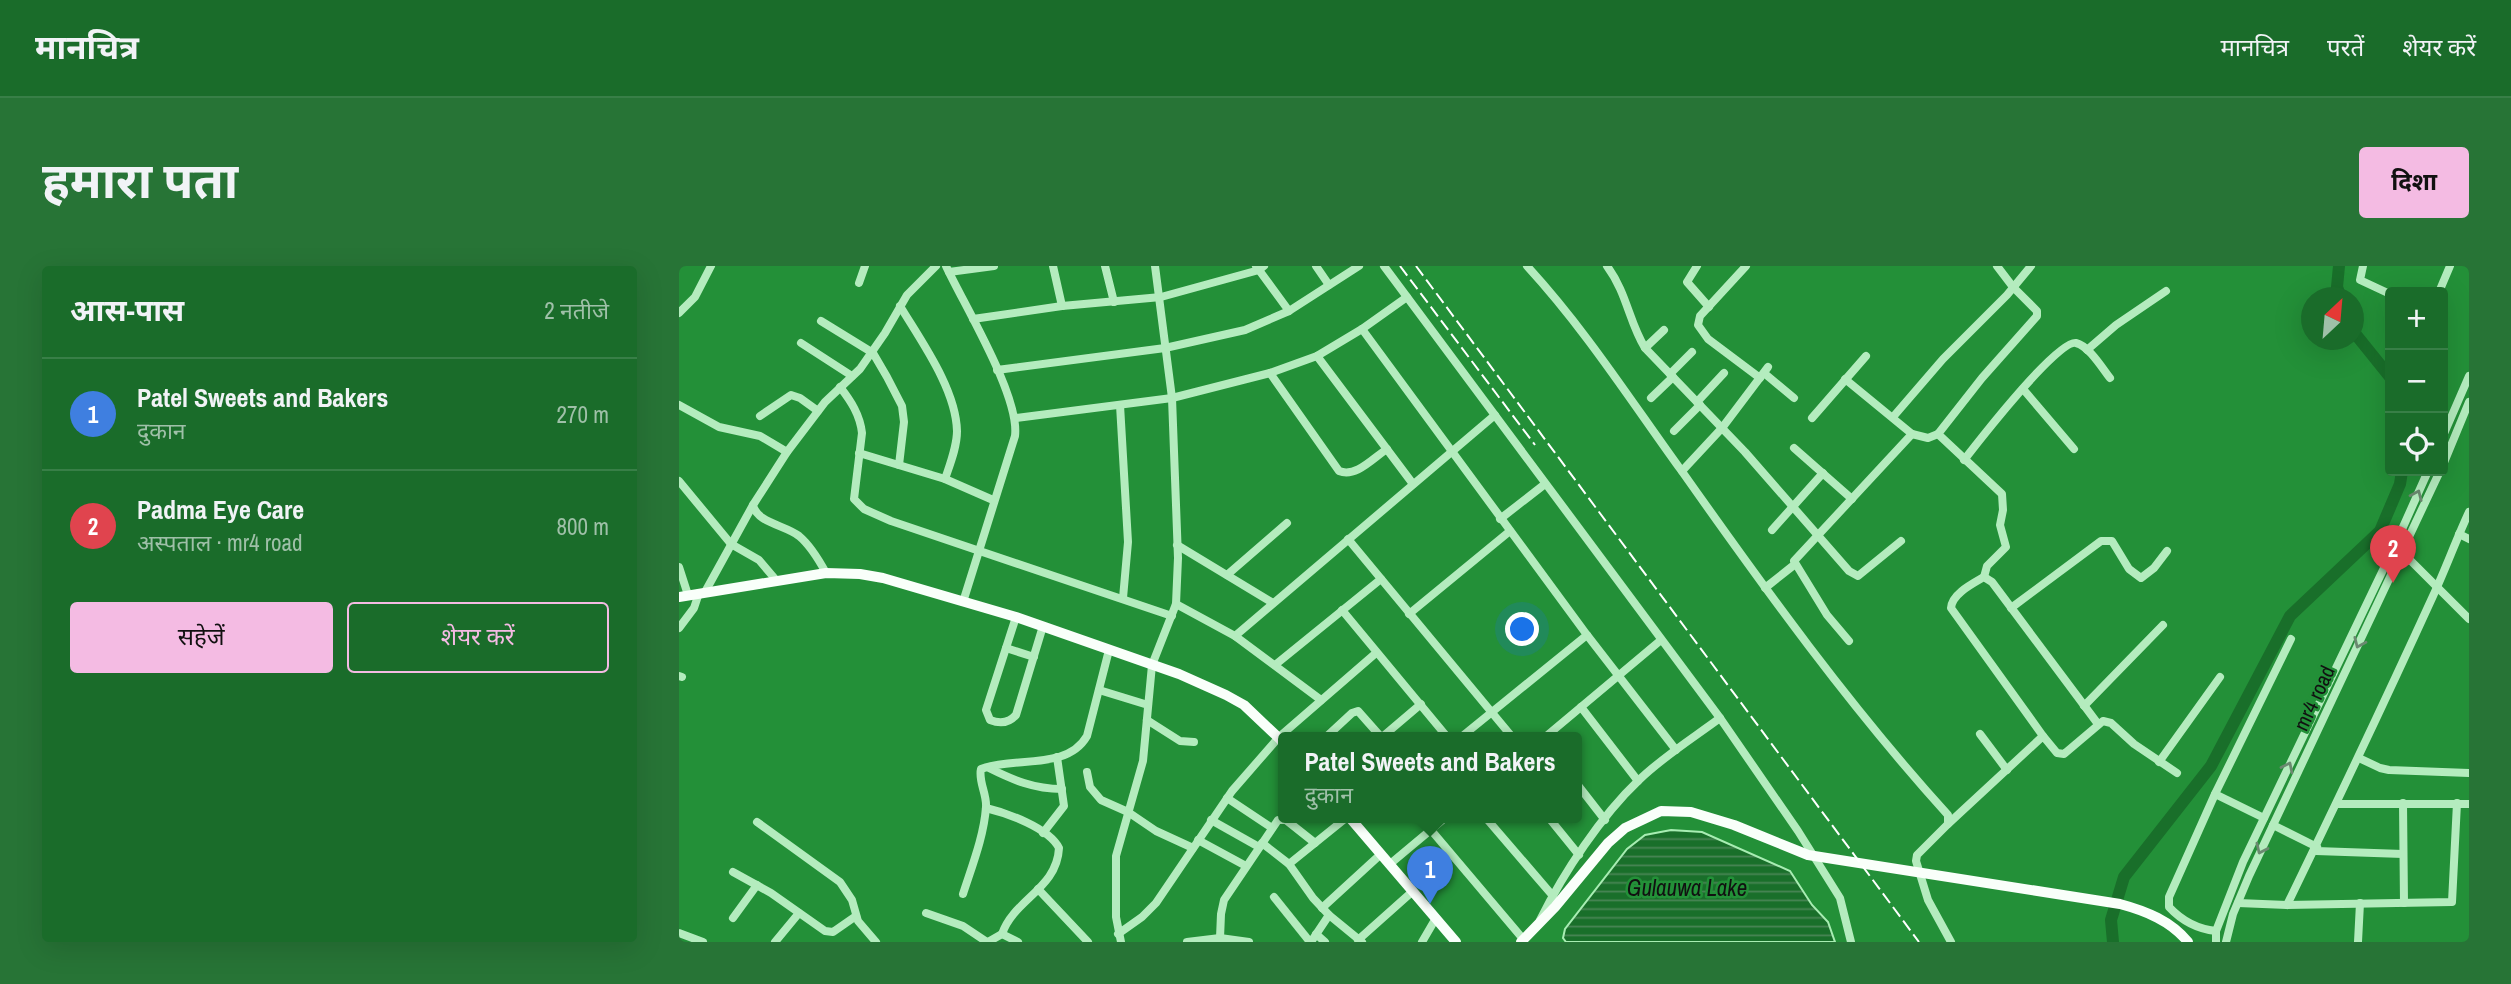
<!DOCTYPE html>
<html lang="hi">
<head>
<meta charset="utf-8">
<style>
  :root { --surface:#1a6c2a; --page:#277436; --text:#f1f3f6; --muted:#9fc0a8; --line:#387f47; --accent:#f4bbe3 }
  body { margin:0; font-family:"Archivo Narrow","Noto Sans Devanagari",sans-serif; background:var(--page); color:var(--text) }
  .controls { position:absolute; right:21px; top:21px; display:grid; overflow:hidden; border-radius:7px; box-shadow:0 7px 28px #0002 }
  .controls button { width:63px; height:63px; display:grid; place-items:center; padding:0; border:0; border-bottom:2px solid var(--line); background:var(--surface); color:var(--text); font:35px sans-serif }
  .compass { position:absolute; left:1622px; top:21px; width:63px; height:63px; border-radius:50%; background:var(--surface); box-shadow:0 7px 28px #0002; rotate:26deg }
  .you { position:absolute; left:844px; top:364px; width:24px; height:24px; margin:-18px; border:5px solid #fff; border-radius:50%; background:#1a73e8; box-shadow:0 0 0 10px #1a73e833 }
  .badge { display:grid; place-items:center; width:46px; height:46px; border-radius:50%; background:var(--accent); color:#fff; font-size:23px; font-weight:700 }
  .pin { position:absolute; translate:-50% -58px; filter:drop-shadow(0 2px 4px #0008) }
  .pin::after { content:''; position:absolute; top:37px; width:24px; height:21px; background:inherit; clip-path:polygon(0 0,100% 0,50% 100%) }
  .popup { position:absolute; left:599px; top:466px; width:304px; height:91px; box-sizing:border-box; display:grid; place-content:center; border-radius:7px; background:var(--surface); filter:drop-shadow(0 2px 5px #0005); font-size:23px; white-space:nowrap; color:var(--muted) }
  .popup b { font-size:26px; color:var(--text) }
  .popup::after { content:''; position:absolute; left:50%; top:100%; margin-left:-14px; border:14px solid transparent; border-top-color:var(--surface) }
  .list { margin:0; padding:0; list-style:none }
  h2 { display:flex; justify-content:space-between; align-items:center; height:91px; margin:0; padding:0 28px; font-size:30px }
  h2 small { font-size:23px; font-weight:400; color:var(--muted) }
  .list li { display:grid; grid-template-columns:46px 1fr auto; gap:21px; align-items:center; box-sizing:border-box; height:112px; padding:0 28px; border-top:2px solid var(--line) }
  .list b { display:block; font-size:26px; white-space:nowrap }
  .list p { margin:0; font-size:23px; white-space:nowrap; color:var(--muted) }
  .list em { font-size:23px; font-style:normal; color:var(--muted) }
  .actions { display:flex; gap:14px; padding:21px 28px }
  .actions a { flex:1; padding:16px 0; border:2px solid var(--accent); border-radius:7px; text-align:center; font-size:24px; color:var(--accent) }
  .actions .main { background:var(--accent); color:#111 }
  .icon { flex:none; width:38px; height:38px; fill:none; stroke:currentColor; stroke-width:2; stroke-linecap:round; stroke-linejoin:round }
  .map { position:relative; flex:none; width:1790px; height:676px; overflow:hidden; border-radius:7px }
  header { display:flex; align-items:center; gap:42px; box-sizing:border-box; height:98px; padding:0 35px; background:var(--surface); border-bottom:2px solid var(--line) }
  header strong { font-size:33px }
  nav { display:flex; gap:38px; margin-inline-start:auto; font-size:24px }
  .intro { display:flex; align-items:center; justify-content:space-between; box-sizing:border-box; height:168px; padding:0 42px }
  h1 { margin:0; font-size:49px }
  .button { padding:18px 32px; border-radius:7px; background:var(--accent); color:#111; font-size:24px; font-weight:700 }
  main { display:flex; gap:42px; padding:0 42px }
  aside { flex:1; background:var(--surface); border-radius:7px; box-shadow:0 7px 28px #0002 }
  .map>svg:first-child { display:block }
  .water { fill:url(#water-rules); stroke:#a8edb3; stroke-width:2 }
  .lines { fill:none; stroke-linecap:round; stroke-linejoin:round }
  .river { stroke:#196f2a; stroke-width:12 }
  .minor { stroke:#b4ecbe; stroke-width:8 }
  .major { stroke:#f9fffa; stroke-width:10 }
  .rail { stroke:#fff; stroke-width:2; stroke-dasharray:12 5; stroke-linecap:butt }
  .oneway { stroke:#6b8970 }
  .labels { text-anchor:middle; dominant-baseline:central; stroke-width:5; stroke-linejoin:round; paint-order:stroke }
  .street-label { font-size:21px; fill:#111; stroke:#239038 }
  .water-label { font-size:23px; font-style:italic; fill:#111; stroke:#239038 }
</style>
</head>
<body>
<header>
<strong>मानचित्र</strong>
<nav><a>मानचित्र</a><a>परतें</a><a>शेयर करें</a></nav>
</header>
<div class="intro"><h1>हमारा पता</h1><a class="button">दिशा</a></div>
<main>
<aside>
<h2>आस-पास<small>2 नतीजे</small></h2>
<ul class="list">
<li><span class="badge" style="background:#3f7fe0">1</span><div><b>Patel Sweets and Bakers</b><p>दुकान</p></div><em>270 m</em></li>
<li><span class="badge" style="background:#e0444e">2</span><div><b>Padma Eye Care</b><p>अस्पताल · mr4 road</p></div><em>800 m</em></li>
</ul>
<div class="actions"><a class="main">सहेजें</a><a>शेयर करें</a></div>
</aside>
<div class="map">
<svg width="1790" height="676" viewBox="0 0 1790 676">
  <defs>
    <pattern id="water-rules" width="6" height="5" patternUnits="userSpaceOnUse" patternTransform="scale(1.75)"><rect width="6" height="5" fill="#196f2a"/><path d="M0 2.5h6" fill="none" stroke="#498555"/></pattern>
  </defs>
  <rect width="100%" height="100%" fill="#239038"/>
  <polygon class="water" points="992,564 1023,566 1111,605 1133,639 1149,656 1156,676 887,676 884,672 886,663 948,583 966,569"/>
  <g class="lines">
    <g class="river">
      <polyline points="1660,0 1658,21 1662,32"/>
      <polyline points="1674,65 1711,111"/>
      <polyline points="1434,676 1432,654 1445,611 1532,500 1611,350 1701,265 1721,218 1723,205"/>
    </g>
    <g class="minor">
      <path d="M267 0C285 39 341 130 336 170L284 336"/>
      <polyline points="374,0 383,40"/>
      <polyline points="426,0 435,36"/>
      <polyline points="577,0 610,45"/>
      <polyline points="637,0 650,19"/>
      <polyline points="705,0 1041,452 1119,565 1161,632 1172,676"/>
      <path d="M848 0C906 63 952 135 1002 204 1086 323 1171 441 1269 549V558L1238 589 1237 595 1249 634 1272 676"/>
      <path d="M928 0C948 27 950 56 966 82L1066 186 1170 305 1179 310 1222 275"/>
      <polyline points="1018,0 1008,16 1030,41"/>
      <polyline points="1067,0 1021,50 1019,59 1029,73 1081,112"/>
      <polyline points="1684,0 1681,14 1711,28"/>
      <polyline points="270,6 315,0"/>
      <polyline points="180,17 186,0"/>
      <polyline points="1760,26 1771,0"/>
      <path d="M221 40C242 75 277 123 278 165 278 181 271 198 266 213"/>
      <polyline points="0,47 16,31 32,0"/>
      <polyline points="294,53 383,40 482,31 580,4 585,0"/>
      <polyline points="142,55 194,87 208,111 223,140 225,156 220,199"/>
      <polyline points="683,63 908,369 997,484"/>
      <polyline points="122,77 173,110"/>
      <polyline points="966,82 985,64"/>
      <polyline points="1408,84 1437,59 1487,25"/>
      <polyline points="638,90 734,218"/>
      <polyline points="318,104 486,82 566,64 610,45 680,0"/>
      <path d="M591 107 660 205C677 212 694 192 708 183"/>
      <polyline points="1085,107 1115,132"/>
      <polyline points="991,108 1013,86"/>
      <polyline points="1166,113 1233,168 1249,172 1259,168"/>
      <path d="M161 121C172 135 181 149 183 167L175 233 185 243 212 255 493 350"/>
      <polyline points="1344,123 1395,183"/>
      <polyline points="972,132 994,111"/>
      <polyline points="1018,136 1045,107"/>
      <polyline points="0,139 40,161 81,170 108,186"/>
      <polyline points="441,139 449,276 444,332"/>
      <polyline points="81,150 112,129 121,132 139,145"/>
      <polyline points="1214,151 1264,93 1328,29 1352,0"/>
      <polyline points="337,152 493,132 591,107 638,90 683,63 728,31"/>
      <polyline points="1133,152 1187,90"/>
      <polyline points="995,165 1021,139"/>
      <polyline points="1764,170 1790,110"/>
      <polyline points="1115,182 1173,233"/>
      <polyline points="180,187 266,213 314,234"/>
      <path d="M1285 194C1299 176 1379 73 1397 77 1410 80 1423 102 1431 112"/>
      <polyline points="1764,199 1790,136"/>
      <polyline points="1003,205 1043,162 1089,101"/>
      <polyline points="0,215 52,278 80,294 97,314"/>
      <polyline points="821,253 866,218"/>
      <polyline points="1093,264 1144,207"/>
      <polyline points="1780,268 1790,273"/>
      <polyline points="669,273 834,472"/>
      <polyline points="498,279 594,337"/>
      <polyline points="1720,283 1790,353"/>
      <polyline points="0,301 9,329"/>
      <path d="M147 307C140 294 132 280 120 270 106 259 78 257 74 239L108 186 146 136 181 103 206 67 228 29 257 0"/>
      <polyline points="548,309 608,257"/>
      <polyline points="1305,311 1308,300 1327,281 1321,259 1324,244 1323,228 1259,168 1303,112 1358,50 1358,45 1334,21 1318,0"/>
      <polyline points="1086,322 1115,299"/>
      <polyline points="26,326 74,239"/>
      <polyline points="497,338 556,370 642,434"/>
      <polyline points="1332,342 1422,275 1433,275 1450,303 1462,312 1475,302 1488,285"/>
      <polyline points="663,344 769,472"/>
      <polyline points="730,348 831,265"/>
      <path d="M337 351 307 444 311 454C321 458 330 457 337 449L364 360"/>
      <polyline points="0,362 15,342 20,327"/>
      <polyline points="556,370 816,149"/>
      <polyline points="1170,375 1148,349 1115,295 1233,168"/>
      <polyline points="327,382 355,391"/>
      <polyline points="596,399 702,313"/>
      <polyline points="0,410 3,411"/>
      <polyline points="420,424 469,439"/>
      <polyline points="1405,440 1484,359"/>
      <polyline points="902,441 959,515"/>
      <polyline points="468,454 501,475 515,476"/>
      <polyline points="1301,468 1328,504"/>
      <path d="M1364 470 1272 342C1273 328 1293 318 1305 311L1313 316 1419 458"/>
      <polyline points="646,472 673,447 679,445 702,471"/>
      <polyline points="702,472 742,438"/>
      <polyline points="781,472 908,369"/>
      <polyline points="865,472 982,374"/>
      <polyline points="1680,492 1701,502 1710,504 1790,507"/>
      <polyline points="1480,496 1541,411"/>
      <path d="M310 502C334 514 355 523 383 523"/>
      <polyline points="408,506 411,521 422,534 449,546 477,565 514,582"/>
      <polyline points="898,518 926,554"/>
      <polyline points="1536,528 1585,552"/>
      <polyline points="548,532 593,562"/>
      <polyline points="1724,537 1725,637"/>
      <polyline points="1658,538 1790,538"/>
      <path d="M307 542C328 547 370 562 380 582 378 623 335 633 323 668"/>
      <polyline points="807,552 874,630"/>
      <polyline points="870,552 900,589"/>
      <polyline points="532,554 580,581"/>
      <polyline points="78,556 161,616 173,634 179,655 197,676"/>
      <polyline points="1269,558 1364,470 1378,487 1385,488 1424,455 1432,457 1455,478 1498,507"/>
      <polyline points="1594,559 1638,581"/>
      <polyline points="752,564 844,673"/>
      <polyline points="364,567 385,540 378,491"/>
      <polyline points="519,574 567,600"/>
      <polyline points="583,577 610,598 634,632 650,649 683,676"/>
      <polyline points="1637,585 1724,588"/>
      <polyline points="610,598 667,552"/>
      <polyline points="711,598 766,552"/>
      <polyline points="54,606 92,627 146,665 154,666 177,650"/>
      <polyline points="359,623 409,676"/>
      <path d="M284 628C293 600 305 570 307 541 308 528 299 515 302 503 335 490 388 505 408 470L430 384"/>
      <polyline points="595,631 631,676"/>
      <polyline points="1559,637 1608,639 1773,636 1778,537"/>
      <path d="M1608 639C1658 536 1707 433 1754 330 1767 302 1777 274 1790 246"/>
      <polyline points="643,642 702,588"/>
      <polyline points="247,647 284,660 308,676"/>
      <polyline points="54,652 78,619"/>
      <path d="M861 654C885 606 922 550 960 514 985 490 1014 472 1041 452"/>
      <path d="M1537 665C1518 663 1503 655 1490 641V631L1536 528 1612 373"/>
      <polyline points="0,667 24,676"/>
      <polyline points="439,668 463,651 477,637 553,525 600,471 697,387"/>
      <polyline points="637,668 646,676"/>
      <polyline points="541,672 542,648 545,634 599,554 607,554 636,577"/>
      <polyline points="679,674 734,625"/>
      <polyline points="96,676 120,647"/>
      <polyline points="309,676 323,668 339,676"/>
      <polyline points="442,676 437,651 437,590 464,495 473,399 497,338 499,292 493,132 476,0"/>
      <polyline points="508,676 541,672 570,676"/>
      <polyline points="632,676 650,649"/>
      <polyline points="743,676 757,652"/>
      <polyline points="1537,676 1537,665 1564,596 1716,279 1749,205"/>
      <polyline points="1547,676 1554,648 1570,610 1761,205"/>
      <polyline points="1679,676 1681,637"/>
    </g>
    <g class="major">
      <polyline points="0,331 147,307 181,308 204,312 337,351 500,408 547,429 565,439 604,476"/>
      <polyline points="671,552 777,676"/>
      <path d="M842 676 876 641 929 577 946 562 982 545 1012 546 1055 559 1129 589 1441 638C1467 645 1492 655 1509 676"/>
    </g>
    <g class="rail">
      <polyline points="721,0 856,179"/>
      <polyline points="737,0 1240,676"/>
    </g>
  </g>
  <defs><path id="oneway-chevron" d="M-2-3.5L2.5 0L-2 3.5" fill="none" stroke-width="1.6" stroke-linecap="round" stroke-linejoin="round" transform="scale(1.75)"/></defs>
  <g class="oneway">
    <use href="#oneway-chevron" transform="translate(1738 229) rotate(-66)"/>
    <use href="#oneway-chevron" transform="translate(1680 377) rotate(114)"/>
    <use href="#oneway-chevron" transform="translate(1609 501) rotate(-64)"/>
    <use href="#oneway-chevron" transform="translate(1582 583) rotate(115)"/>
  </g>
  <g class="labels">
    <g class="street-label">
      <text transform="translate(1635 432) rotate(-65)">mr4 road</text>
    </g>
    <g class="water-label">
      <text x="1008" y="621">Gulauwa Lake</text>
    </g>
  </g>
</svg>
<div class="controls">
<button>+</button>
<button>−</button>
<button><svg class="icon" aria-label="locate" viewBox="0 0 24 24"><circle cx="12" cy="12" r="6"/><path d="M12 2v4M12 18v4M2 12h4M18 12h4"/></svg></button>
</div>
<svg class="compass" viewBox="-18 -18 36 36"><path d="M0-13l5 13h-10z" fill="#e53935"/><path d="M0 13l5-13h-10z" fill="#9fc0a8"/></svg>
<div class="you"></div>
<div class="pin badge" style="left:751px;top:638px;background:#3f7fe0">1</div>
<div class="popup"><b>Patel Sweets and Bakers</b>दुकान</div>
<div class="pin badge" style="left:1714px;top:317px;background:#e0444e">2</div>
</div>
</main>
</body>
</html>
